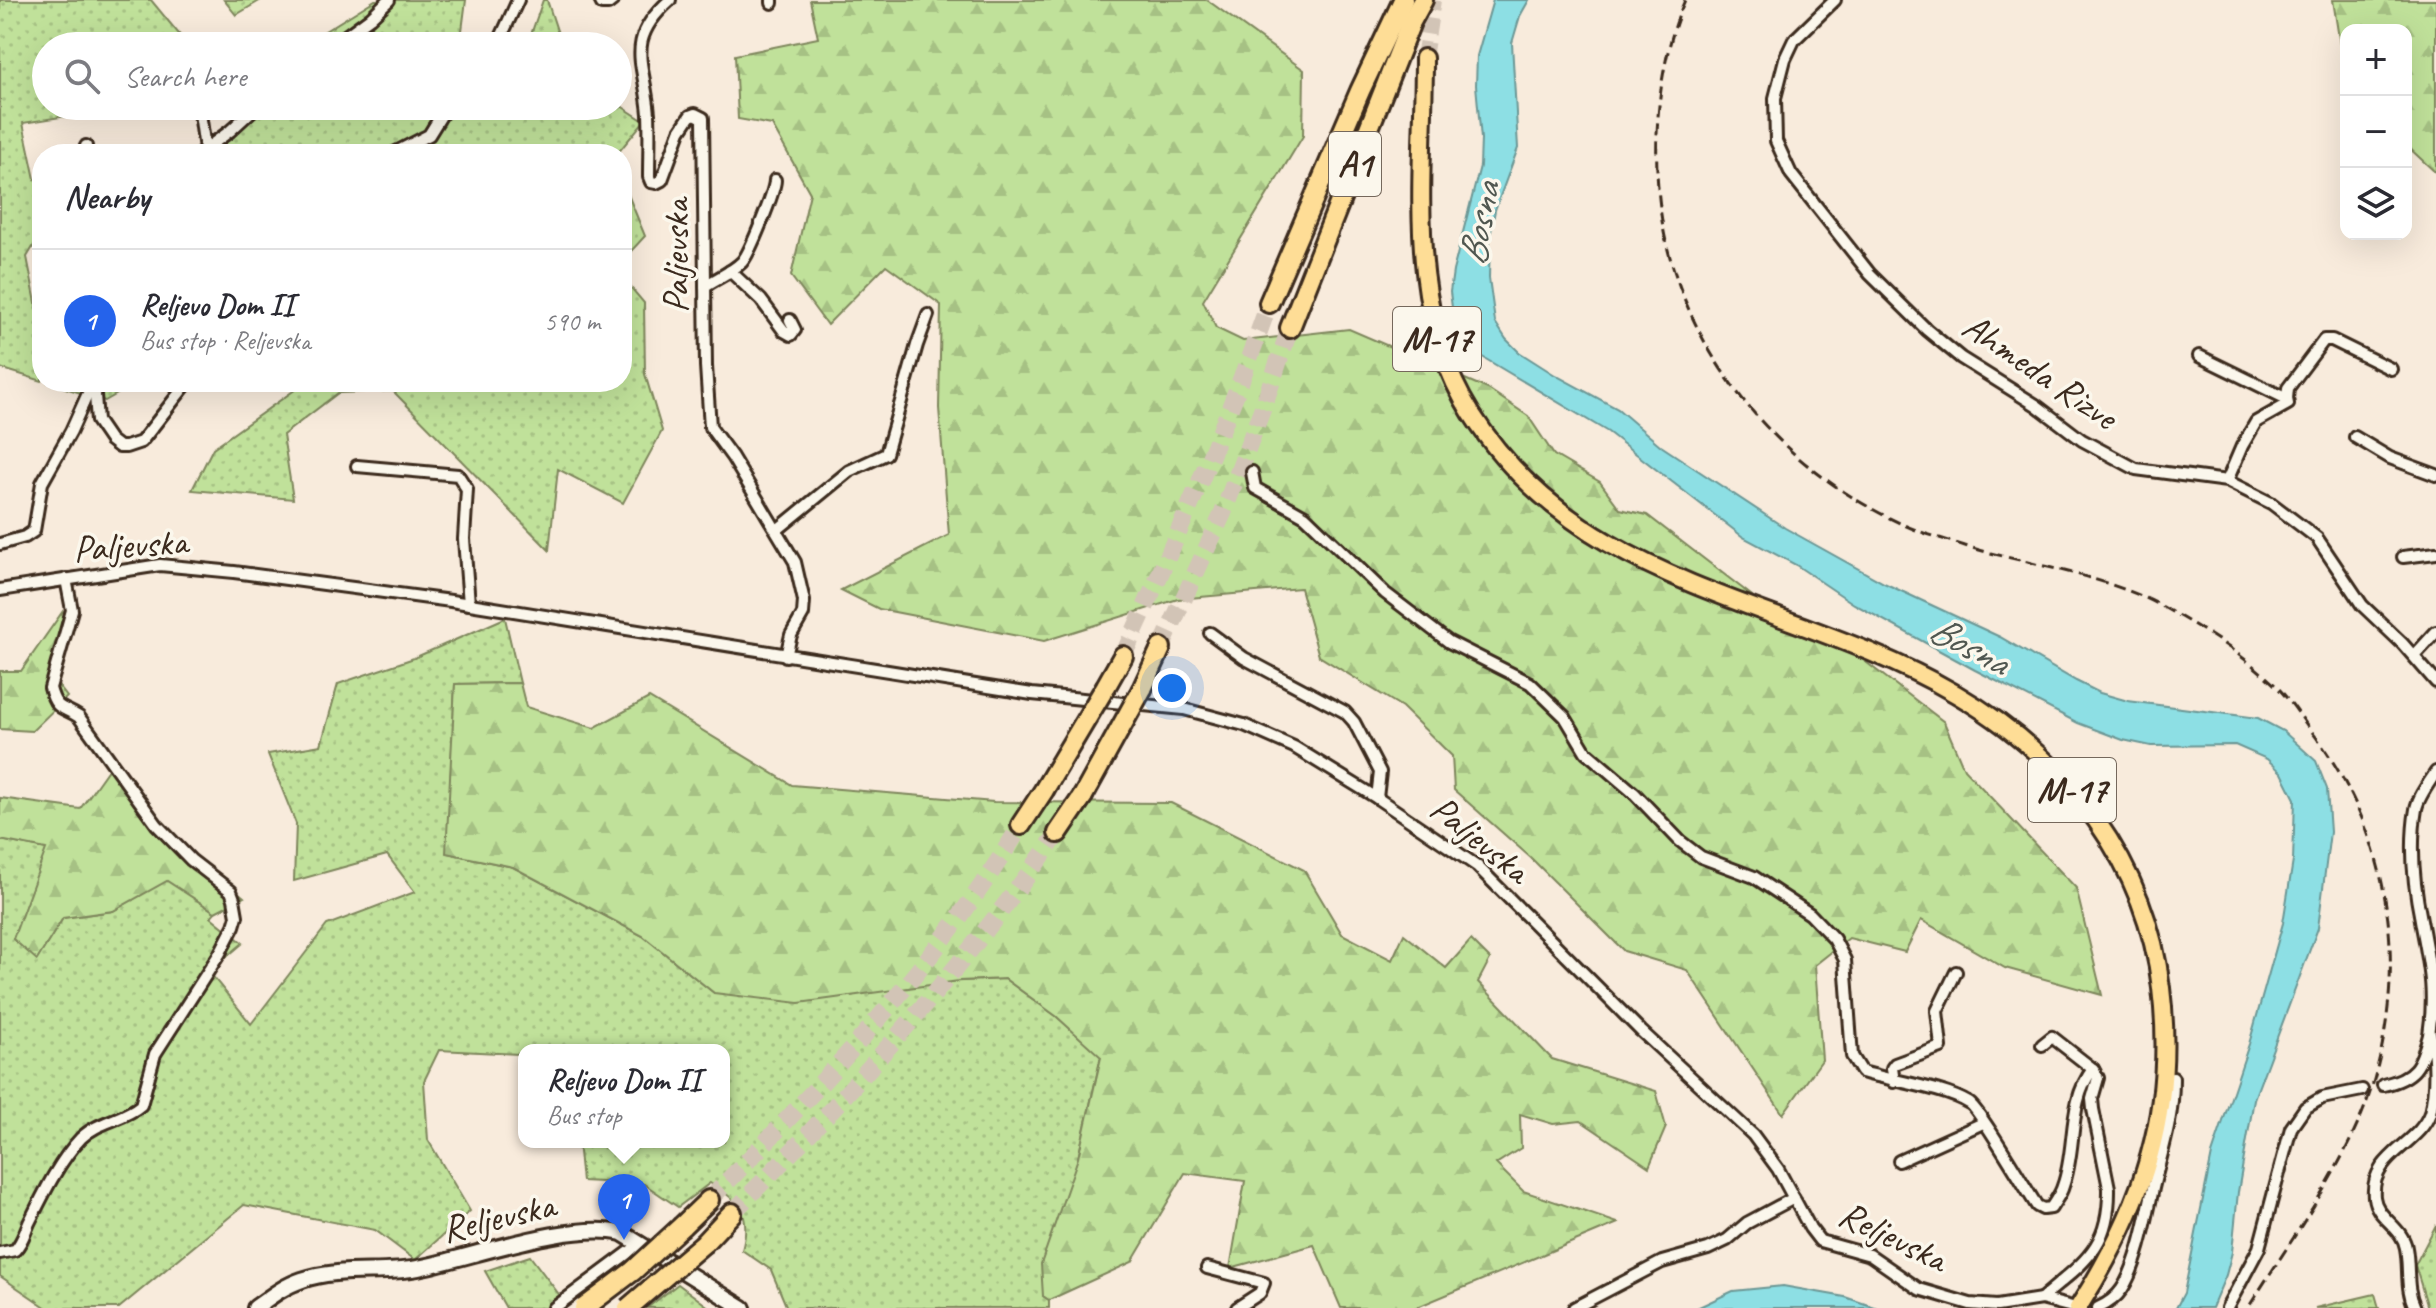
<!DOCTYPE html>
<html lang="en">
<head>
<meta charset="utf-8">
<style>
  :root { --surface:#fff; --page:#f2f2f3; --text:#2b2b33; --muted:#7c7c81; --line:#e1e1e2; --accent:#2563eb }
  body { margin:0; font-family:Caveat,sans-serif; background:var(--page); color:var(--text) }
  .controls { position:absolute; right:24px; top:24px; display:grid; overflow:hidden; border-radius:16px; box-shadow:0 8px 32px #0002 }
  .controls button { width:72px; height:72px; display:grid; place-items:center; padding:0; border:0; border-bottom:2px solid var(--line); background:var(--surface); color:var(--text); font:40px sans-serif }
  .you { position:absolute; left:1172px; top:688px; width:28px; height:28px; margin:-20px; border:6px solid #fff; border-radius:50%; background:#1a73e8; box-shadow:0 0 0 12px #1a73e833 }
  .badge { display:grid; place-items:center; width:52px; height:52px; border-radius:50%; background:var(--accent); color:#fff; font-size:26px; font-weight:700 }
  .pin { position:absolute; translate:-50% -66px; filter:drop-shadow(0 2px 4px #0008) }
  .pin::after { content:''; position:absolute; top:42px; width:28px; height:24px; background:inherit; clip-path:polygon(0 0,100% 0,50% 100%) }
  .popup { position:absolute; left:518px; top:1044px; width:212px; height:104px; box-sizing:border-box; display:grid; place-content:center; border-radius:16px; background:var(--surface); filter:drop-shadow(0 2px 6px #0005); font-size:26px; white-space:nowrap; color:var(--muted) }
  .popup b { font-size:30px; color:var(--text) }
  .popup::after { content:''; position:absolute; left:50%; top:100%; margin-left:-16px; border:16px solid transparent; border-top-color:var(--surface) }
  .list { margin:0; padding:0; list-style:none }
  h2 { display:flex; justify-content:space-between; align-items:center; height:104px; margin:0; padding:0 32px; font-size:34px }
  h2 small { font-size:26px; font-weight:400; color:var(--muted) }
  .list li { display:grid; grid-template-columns:52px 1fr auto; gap:24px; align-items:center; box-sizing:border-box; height:144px; padding:0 32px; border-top:2px solid var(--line) }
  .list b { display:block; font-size:30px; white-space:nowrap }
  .list p { margin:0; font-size:26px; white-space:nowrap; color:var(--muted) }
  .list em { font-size:26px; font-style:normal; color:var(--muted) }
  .icon { flex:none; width:44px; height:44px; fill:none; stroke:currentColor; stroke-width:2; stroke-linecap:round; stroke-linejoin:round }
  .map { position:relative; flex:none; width:2436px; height:1308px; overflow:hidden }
  .search { position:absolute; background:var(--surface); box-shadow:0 8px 32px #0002; left:32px; top:32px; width:600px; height:88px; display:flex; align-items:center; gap:20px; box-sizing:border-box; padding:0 28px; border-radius:44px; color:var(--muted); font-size:30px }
  .panel { position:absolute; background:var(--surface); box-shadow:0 8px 32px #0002; left:32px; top:144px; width:600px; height:248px; border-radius:32px }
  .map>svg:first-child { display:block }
  .green { fill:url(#green-dots); stroke:#7e865c; stroke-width:2 }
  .forest { fill:url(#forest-firs); stroke:#7e865c; stroke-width:2 }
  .water { fill:#8ddfe4; stroke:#6c9795; stroke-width:2 }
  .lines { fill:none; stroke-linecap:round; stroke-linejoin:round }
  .primary-tunnel { stroke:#d2c4b6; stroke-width:16; stroke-dasharray:16 8; stroke-linecap:butt }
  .highway-tunnel { stroke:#d2c4b6; stroke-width:18; stroke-dasharray:18 9; stroke-linecap:butt }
  .street-casing { stroke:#3b2a1e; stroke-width:16 }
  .secondary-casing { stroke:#3b2a1e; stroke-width:20 }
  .primary-casing { stroke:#3b2a1e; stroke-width:22 }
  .highway-casing { stroke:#3b2a1e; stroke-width:24 }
  .street { stroke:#fbf7ec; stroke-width:10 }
  .secondary { stroke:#fbf7ec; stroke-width:14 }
  .primary { stroke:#fedd96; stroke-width:16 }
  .highway { stroke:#fedd96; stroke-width:18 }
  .rail { stroke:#3b2a1e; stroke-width:3; stroke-dasharray:12 6; stroke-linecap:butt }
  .highway-bridge-casing { stroke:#3b2a1e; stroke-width:24; stroke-linecap:butt }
  .highway-bridge { stroke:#fedd96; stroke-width:18 }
  .labels { text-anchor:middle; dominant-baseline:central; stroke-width:7; stroke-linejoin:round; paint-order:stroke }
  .shield { fill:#fbf7ec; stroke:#75685c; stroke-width:2 }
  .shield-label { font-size:36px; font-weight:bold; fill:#3b2a1e }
  .street-label { font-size:38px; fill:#3b2a1e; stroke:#fbf7ec }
  .water-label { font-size:40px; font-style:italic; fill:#505750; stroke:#fbf7ec }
</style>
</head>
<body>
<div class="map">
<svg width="2436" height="1308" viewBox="0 0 2436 1308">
  <defs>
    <pattern id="green-dots" width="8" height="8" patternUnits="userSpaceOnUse" patternTransform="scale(2)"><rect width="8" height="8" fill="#c0e19a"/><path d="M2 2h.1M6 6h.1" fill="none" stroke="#a6c184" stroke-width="1.8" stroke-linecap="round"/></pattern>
    <pattern id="forest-firs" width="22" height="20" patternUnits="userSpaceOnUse" patternTransform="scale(2)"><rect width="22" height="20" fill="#c0e19a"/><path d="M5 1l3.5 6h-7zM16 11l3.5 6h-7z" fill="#a6c184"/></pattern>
  </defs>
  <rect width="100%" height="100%" fill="#f8ebdc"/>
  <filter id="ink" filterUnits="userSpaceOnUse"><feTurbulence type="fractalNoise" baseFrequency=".0125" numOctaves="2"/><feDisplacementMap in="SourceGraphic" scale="16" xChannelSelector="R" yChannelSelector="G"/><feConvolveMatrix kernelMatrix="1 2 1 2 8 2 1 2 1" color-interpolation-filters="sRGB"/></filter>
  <g filter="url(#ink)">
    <g class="green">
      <polygon points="0,0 151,0 188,45 46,46 46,106 129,106 23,123 35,179 42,181 42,232 27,257 38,313 42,314 42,381 0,368"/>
      <polygon points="224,0 261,0 236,15"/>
      <polygon points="375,0 466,0 460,46 301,46"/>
      <polygon points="543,0 547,0 562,46 527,46"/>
      <polygon points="618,104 644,121 617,154 209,154 256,116 258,106 618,106"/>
      <polygon points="622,180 645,236 622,261"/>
      <polygon points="622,277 644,303 645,374 662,431 623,503 558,469 549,550 393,391 338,393 283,435 293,499 192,490 213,448 306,382 622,382"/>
      <polygon points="47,382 138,382 105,401"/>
      <path d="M505 618 520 683 455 684 447 853 513 867 643 936 714 993 1005 979 1056 1016 1101 1056 1078 1158 1043 1296 1049 1300V1308H787L771 1270 742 1250C752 1214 740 1201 710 1183L678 1207 644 1184 582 1181 578 1142H724V1050H524V1058L519 1054 439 1050 424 1081 428 1140 470 1211 415 1260 375 1230 244 1205 119 1308H47L0 1276V840L47 849 13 939 37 959 63 918 113 911 167 880 215 912 211 917 243 943 209 972 251 1024 327 925 415 892 387 855 294 881 296 824 268 754 321 745 338 684 414 658Z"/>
      <polygon points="2436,1225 2436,1308 2428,1308 2415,1265"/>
      <polygon points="530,1256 564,1301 555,1308 506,1308 485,1271"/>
      <polygon points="678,1284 710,1308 647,1308"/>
      <polygon points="2375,1294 2379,1308 2315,1308"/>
    </g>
    <g class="forest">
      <polygon points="810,0 1207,0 1304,70 1303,136 1203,301 1216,328 1243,341 1349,329 1488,389 1528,416 1554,455 1600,482 1620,509 1647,515 1786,622 1858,656 1944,722 1964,769 2076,888 2102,995 2005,968 1921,920 1905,952 1849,938 1815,965 1822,1060 1783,1114 1687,970 1624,951 1531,858 1454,790 1452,756 1402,707 1319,656 1300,588 1178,599 1044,641 879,609 841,590 949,535 939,408 941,305 886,265 827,325 791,276 810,193 772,125 738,119 735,55 818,38"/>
      <polygon points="2333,0 2436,0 2436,173 2406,145 2406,30 2346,30 2346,83"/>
      <polygon points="63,611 71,627 50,675 67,697 32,731 0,729 0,671 21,671"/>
      <polygon points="520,683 526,707 594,728 649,698 792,785 994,802 1171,803 1304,870 1342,934 1392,960 1404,934 1446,968 1471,940 1490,959 1478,982 1552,1059 1656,1091 1666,1127 1649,1167 1581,1121 1553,1124 1520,1114 1521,1148 1496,1164 1523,1191 1618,1223 1415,1308 1341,1308 1314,1245 1230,1268 1245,1181 1185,1173 1132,1262 1049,1300 1043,1296 1041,1264 1078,1158 1101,1057 1056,1016 1005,979 959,981 799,1003 714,993 643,936 513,867 446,853 455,684"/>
      <polygon points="114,761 175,839 244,897 215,912 167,881 113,911 63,918 37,960 13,939 46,849 0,840 0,798 80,809"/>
    </g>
    <g class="water">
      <polygon points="1493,0 1529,0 1520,16 1512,43 1518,148 1495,210 1490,237 1489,278 1495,322 1506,339 1519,352 1555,375 1618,409 1661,446 1785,528 1884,583 2000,637 2076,681 2100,693 2128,701 2258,718 2283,731 2316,761 2327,789 2330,832 2318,928 2254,1099 2238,1192 2232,1252 2226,1275 2212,1308 2176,1308 2184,1293 2212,1154 2249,1044 2283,923 2293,861 2295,799 2282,773 2267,759 2235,745 2151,746 2123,740 2078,723 1975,670 1854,604 1796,565 1743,537 1608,432 1479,355 1466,345 1454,323 1450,292 1453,271 1480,166 1481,139 1476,85 1477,56"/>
      <polygon points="1783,1286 1845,1297 1877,1308 1697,1308 1733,1291"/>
    </g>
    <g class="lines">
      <polyline class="primary-tunnel" points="1424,58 1433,0"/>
      <g class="highway-tunnel">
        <polyline points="1161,648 1223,513 1263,407 1290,328"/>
        <path d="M1123 656C1176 540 1227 424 1269 303"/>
        <path d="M709 1200C821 1087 939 961 1021 825"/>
        <path d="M732 1213C849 1095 962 970 1058 833"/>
      </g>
      <g class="street-casing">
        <g id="street">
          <polyline points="600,0 602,4 608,4 613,0"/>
          <path d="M670 0C623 42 645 63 649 114 650 135 649 156 649 177L651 182 656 183 662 180 680 131 690 116 695 114 703 118 706 366 710 427 732 457 795 562 804 601 803 614 791 635 786 656"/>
          <polyline points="1835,0 1794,40 1785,59 1775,98 1776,141 1791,174 1870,274 1927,330 1961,358 2036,405 2082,440 2136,469 2227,481 2271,503 2317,538 2362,605 2402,643 2436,682"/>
          <polyline points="772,3 772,0"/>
          <polyline points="332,46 370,18 389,0"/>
          <polyline points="497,46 518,0"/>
          <polyline points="199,106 205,149"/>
          <polyline points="84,154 86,146"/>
          <polyline points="199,154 230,131 257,106"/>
          <polyline points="392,154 429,135 447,106"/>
          <polyline points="730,271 761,300 784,331 791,335 795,330 790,320"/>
          <path d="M705 286C717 278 732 272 742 262 750 253 775 191 775 180"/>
          <polyline points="2199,356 2287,399 2288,404 2256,422 2242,446 2227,481"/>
          <polyline points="94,382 97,421 110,440 119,447 126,447 141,442 188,382"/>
          <polyline points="2287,399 2288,388 2324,340 2332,340 2391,369"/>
          <polyline points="2355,437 2390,458 2436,475"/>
          <polyline points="357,466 447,474 458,475 467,489 464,539 469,604"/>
          <path d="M1252 472 1255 488 1305 516 1385 593 1449 642 1530 683 1565 717 1586 752 1634 793 1680 841 1701 857 1754 877 1810 914 1834 939 1845 960 1852 1056 1862 1072C1892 1081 1945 1088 1969 1103 1978 1107 2027 1191 2037 1206L2043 1209 2051 1208C2055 1201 2061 1194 2063 1186 2077 1148 2067 1102 2093 1069"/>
          <polyline points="777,530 849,471 886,454 917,345 928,315"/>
          <polyline points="0,544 25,537 34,531 42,483 71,431 93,382"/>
          <polyline points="2403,557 2436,553"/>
          <polyline points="0,590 160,565 234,572 451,601 1032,694 1184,709 1244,725 1294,747 1377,798 1477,866 1641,1031 1753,1135 1778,1169 1810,1228 1820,1241 1870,1255 1919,1289 1970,1304 1997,1306 2041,1299 2076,1308"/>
          <polyline points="1210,633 1244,658 1345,712 1354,722 1380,772 1377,798"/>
          <polyline points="2414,656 2436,632"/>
          <polyline points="1894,1082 1892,1068 1895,1064 1941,1047 1937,1011 1956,972"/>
          <path d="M2383 1085C2415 1078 2421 1066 2429 1035 2436 988 2429 965 2421 920 2414 886 2410 844 2416 809 2418 797 2429 783 2436 772"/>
          <polyline points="1899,1161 1983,1123"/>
          <path d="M0 1253 15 1250C23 1241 24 1234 29 1223 43 1195 59 1161 81 1138 98 1121 124 1120 141 1105L155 1054 220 953 234 926 237 916 234 899 231 891 191 860 157 825 79 717C62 706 56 711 50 688L72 610 66 579"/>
          <polyline points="1207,1268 1264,1283 1260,1293 1237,1308"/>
          <path d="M2041 1299C2083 1262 2110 1249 2109 1188L2093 1109 2092 1099 2098 1078 2093 1069 2052 1037 2042 1045"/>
          <polyline points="554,1308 640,1244"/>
          <polyline points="1574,1308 1662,1262 1708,1249 1727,1240 1747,1223 1794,1198"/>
          <path d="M2098 1308C2107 1304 2116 1298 2122 1289 2138 1265 2147 1216 2153 1188 2163 1147 2173 1121 2173 1078"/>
          <polyline points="2227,1308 2259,1248 2291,1128 2305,1108 2322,1098 2362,1090"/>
          <path d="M2415 1308C2405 1287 2410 1269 2406 1248 2403 1227 2376 1218 2374 1197 2370 1155 2419 1145 2430 1113 2436 1088 2436 1057 2430 1033"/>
        </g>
      </g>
      <g class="secondary-casing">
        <path id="secondary" d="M255 1308C270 1297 284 1286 302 1280 339 1267 380 1275 418 1268 473 1257 569 1221 622 1233L743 1308"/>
      </g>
      <g class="primary-casing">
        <path id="primary" d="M1424 58C1424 178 1404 306 1471 413 1584 592 1789 597 1956 694 2011 726 2059 768 2096 820 2132 871 2154 926 2161 988 2176 1110 2143 1206 2078 1308"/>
      </g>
      <g class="highway-casing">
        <g id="highway">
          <polyline points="1269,303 1360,91 1403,0"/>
          <polyline points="1290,328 1411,22 1423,0"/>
          <polyline points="1106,686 1123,656"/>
          <polyline points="1142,689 1161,648"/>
          <polyline points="1021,825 1044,790"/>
          <polyline points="1058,833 1083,796"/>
          <polyline points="682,1226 709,1200"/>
          <polyline points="704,1243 732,1213"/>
        </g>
      </g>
      <use href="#street" class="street"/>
      <use href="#secondary" class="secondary"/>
      <use href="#primary" class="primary"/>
      <use href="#highway" class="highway"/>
      <path class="rail" d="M1685 0C1652 75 1648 187 1672 264 1707 379 1790 472 1900 523 1920 533 1944 539 1965 546 2023 563 2085 572 2141 596 2154 601 2166 609 2179 616 2214 636 2248 659 2277 687 2289 699 2299 714 2309 728 2387 827 2408 951 2376 1072 2356 1152 2292 1238 2248 1308"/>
      <g class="highway-bridge-casing">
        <g id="highway-bridge">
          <polyline points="1044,790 1106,686"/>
          <polyline points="1083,796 1142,689"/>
          <polyline points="584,1308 633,1271 682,1226"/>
          <polyline points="628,1308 704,1243"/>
        </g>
      </g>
      <use href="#highway-bridge" class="highway-bridge"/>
    </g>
  </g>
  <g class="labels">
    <g class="shield">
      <rect x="1329" y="132" width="52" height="64" rx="6"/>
      <rect x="1393" y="307" width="88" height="64" rx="6"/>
      <rect x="2028" y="758" width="88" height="64" rx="6"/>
    </g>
    <g class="shield-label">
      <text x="1355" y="164">A1</text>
      <text x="1437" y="339">M-17</text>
      <text x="2072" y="790">M-17</text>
    </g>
    <g class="street-label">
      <text transform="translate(675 256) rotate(-90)">Paljevska</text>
      <text transform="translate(2040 371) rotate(34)">Ahmeda Rizve</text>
      <text transform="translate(130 545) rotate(-4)">Paljevska</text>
      <text transform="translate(1480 839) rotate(39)">Paljevska</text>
      <text transform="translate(498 1217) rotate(-13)">Reljevska</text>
      <text transform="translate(1893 1236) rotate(26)">Reljevska</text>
    </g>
    <g class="water-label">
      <text transform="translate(1479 224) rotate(-79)">Bosna</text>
      <text transform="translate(1969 645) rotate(28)">Bosna</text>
    </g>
  </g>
</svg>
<div class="controls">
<button>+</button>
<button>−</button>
<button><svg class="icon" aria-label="layers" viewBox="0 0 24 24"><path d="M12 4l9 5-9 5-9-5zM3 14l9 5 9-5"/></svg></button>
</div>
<div class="you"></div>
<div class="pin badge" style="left:624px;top:1240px">1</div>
<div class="popup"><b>Reljevo Dom II</b>Bus stop</div>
<div class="search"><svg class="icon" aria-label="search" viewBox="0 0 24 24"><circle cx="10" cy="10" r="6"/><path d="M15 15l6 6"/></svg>Search here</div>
<section class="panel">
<h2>Nearby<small></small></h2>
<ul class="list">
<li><span class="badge">1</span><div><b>Reljevo Dom II</b><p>Bus stop · Reljevska</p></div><em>590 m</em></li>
</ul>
</section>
</div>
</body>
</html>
